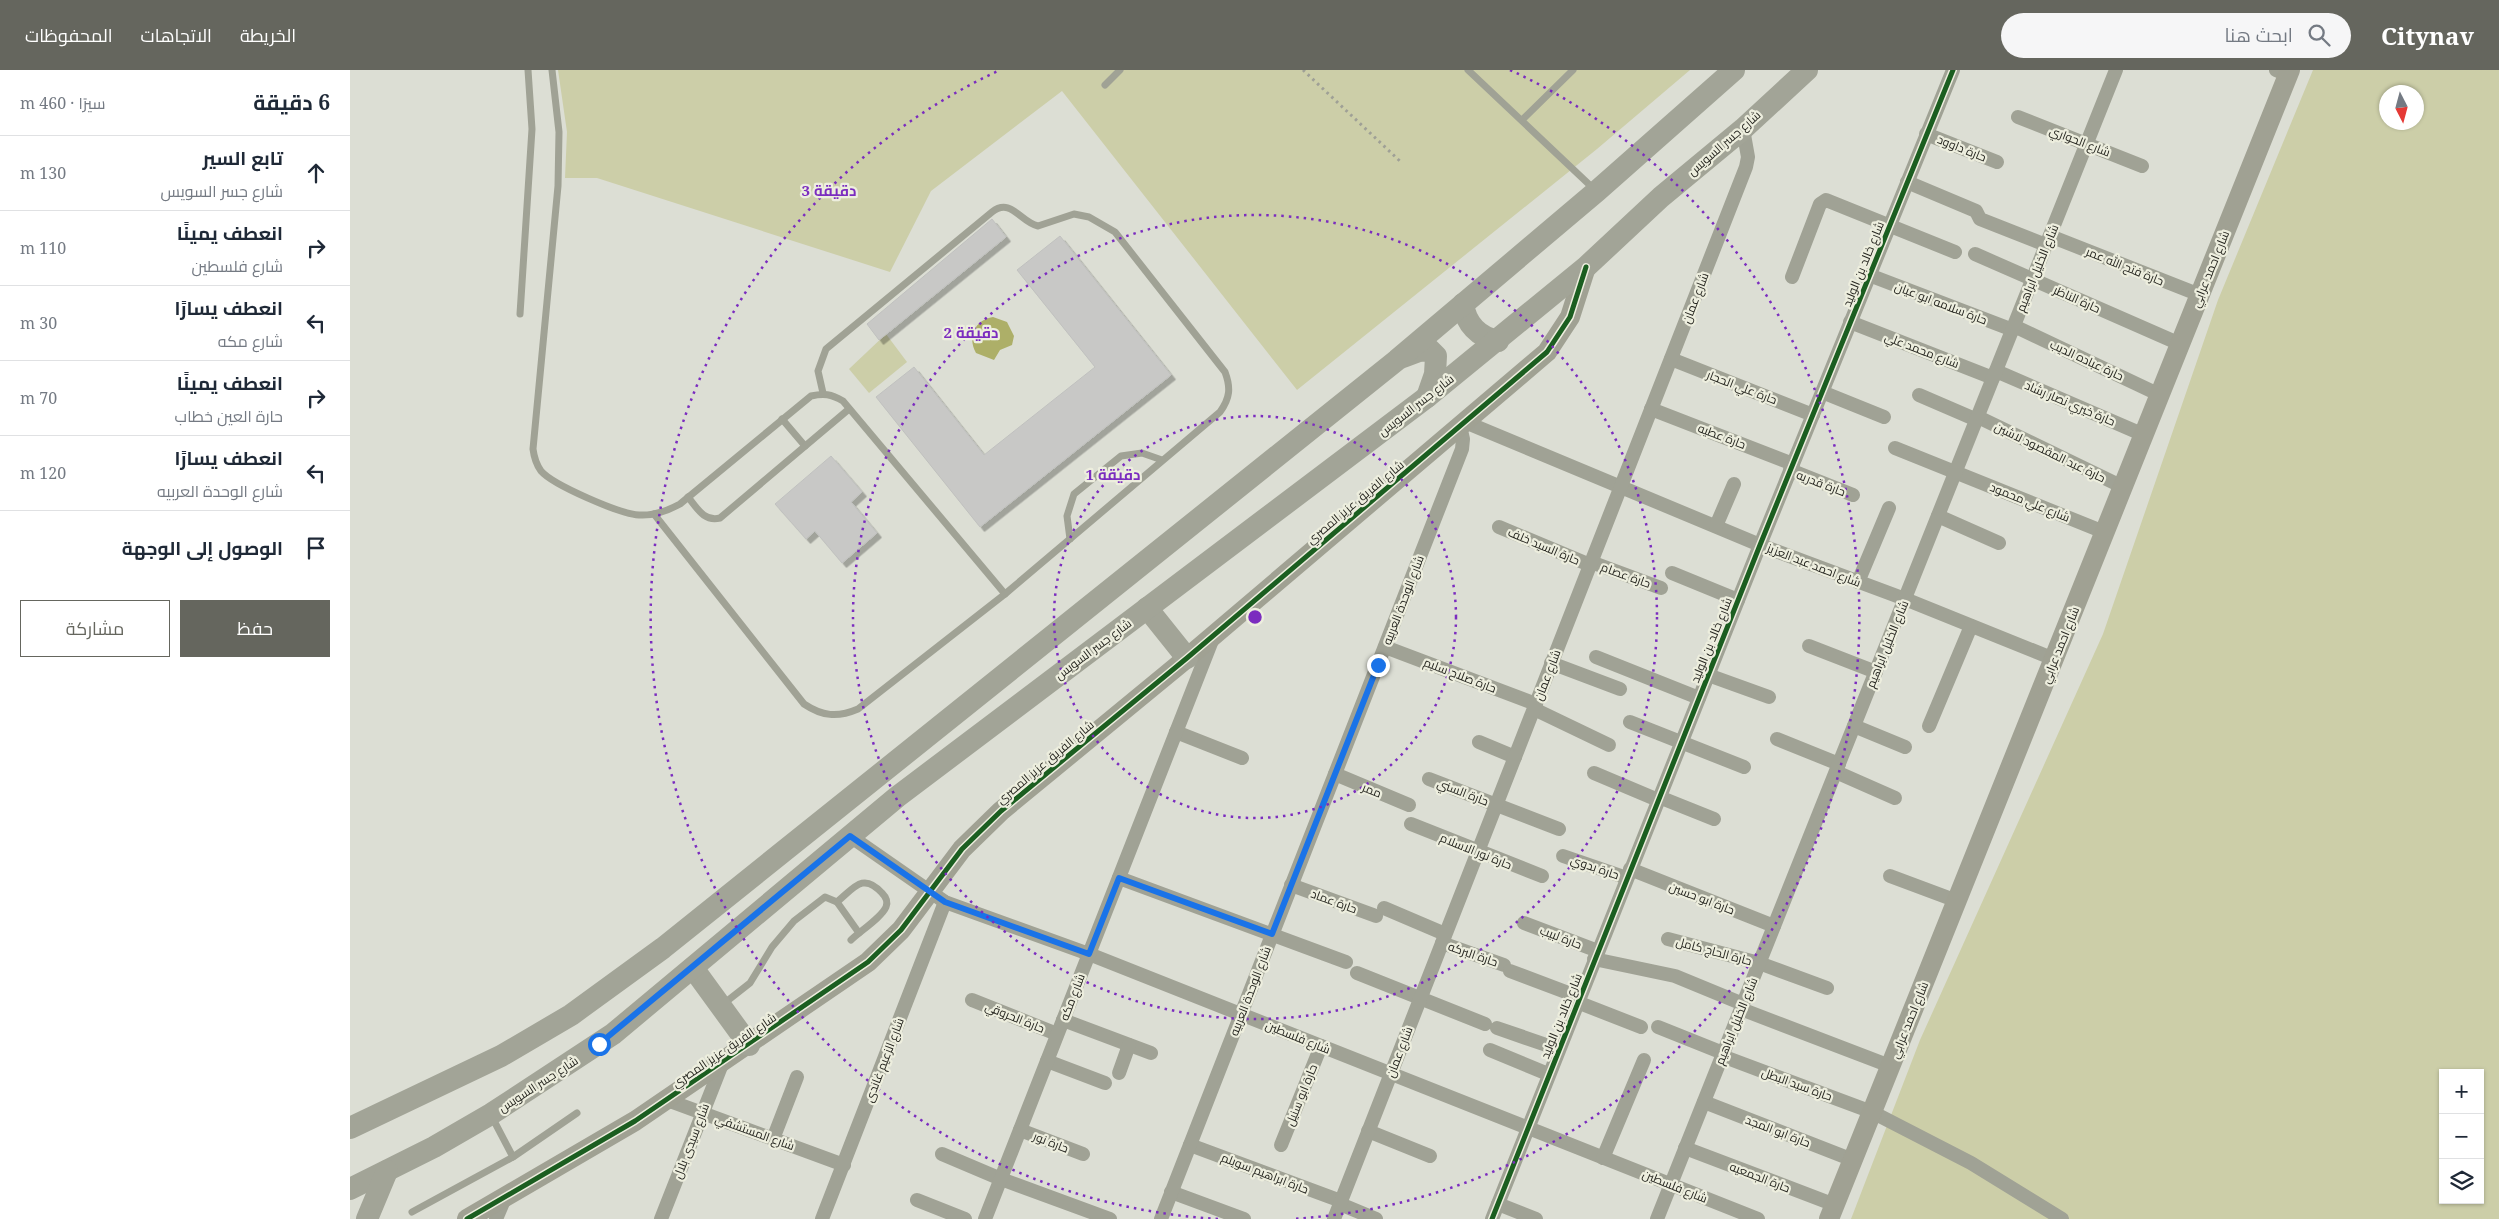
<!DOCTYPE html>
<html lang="ar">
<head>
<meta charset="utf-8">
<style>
  :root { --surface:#fff; --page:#f6f6f7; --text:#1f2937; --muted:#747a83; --line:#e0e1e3; --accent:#65665e }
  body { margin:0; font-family:"Noto Serif",Cairo,serif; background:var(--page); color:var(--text); direction:rtl }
  .controls { position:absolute; right:15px; bottom:15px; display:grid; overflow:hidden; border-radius:0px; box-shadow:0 1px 4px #0004 }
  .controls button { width:45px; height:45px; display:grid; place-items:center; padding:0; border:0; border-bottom:1px solid var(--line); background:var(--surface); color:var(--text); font:25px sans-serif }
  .compass { position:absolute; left:2029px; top:15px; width:45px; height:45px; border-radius:50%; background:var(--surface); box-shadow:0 1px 4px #0004; rotate:174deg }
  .stop { position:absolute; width:15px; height:15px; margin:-11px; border:4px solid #1a73e8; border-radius:50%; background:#fff }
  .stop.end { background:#1a73e8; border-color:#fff; box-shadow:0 1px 5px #0008 }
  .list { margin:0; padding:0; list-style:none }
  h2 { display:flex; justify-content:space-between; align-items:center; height:65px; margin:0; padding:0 20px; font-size:21px }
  h2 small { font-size:16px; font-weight:400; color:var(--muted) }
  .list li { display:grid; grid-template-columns:32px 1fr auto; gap:15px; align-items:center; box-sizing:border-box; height:75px; padding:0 20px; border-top:1px solid var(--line) }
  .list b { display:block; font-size:19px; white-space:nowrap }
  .list p { margin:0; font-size:16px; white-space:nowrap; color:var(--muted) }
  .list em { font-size:16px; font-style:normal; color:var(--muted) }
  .actions { display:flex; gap:10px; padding:15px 20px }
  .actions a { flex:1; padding:11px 0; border:1px solid var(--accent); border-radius:0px; text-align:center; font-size:18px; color:var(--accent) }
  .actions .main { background:var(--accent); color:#fff }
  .icon { flex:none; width:28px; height:28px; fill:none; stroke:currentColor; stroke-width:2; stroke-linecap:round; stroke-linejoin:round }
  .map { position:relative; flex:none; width:2149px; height:1149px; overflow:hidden; direction:ltr }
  header { display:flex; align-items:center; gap:30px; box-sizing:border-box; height:70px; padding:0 25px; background:var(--accent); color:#fff }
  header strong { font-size:24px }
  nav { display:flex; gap:28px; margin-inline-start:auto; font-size:18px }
  .search { width:350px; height:45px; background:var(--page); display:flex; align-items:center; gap:12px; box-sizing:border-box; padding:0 18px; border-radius:28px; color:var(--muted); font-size:19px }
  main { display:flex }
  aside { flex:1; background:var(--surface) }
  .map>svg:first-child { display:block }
  .green { fill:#cccea8; fill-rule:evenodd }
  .water { fill:#adaf68 }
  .building { fill:#c8c8c6; stroke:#c0c1bf; filter:url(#shadow) }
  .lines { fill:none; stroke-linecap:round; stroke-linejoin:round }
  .path { stroke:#9fa096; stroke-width:3; stroke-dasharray:2.5 4; stroke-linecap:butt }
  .lane { stroke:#a0a295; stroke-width:7 }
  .street { stroke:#a0a295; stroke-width:14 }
  .secondary { stroke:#a0a193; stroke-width:20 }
  .primary { stroke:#a2a497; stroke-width:22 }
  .cycleway-casing { stroke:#edeede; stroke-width:8 }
  .cycleway { stroke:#1b5e20; stroke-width:5 }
  .route { stroke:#1a73e8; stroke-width:6 }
  .ring { fill:none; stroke:#7b2cbf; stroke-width:2.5; stroke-dasharray:2.5 5 }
  .labels { text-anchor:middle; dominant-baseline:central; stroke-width:4.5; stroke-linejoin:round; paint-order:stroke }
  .street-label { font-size:12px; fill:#25251f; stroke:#edeede }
  .centre { fill:#7b2cbf; stroke:#edeede; stroke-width:2.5 }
  .ring-label { font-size:15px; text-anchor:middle; font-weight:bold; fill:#7b2cbf; stroke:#edeede; stroke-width:4.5; stroke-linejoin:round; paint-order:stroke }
</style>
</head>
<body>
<header>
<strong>Citynav</strong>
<div class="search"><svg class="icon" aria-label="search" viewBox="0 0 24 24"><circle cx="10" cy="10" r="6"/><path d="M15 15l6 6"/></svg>ابحث هنا</div>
<nav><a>الخريطة</a><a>الاتجاهات</a><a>المحفوظات</a></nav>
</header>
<main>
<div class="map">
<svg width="2149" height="1149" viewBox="0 0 2149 1149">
  <defs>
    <filter id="shadow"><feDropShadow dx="4.5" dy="4.5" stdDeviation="0" flood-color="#0004"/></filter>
  </defs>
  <rect width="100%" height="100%" fill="#dcded4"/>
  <g class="green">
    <polygon points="208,0 1340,0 1247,79 947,320 712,21 581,121 540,202 247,108 215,108 217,62"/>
    <path d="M1963 0H2149V1149H1501L1570 970 1753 564 1868 230ZM2036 22H2066V52H2036ZM2093 1003H2130V1130H2093Z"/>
    <polygon points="536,264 557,292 519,323 499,299"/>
  </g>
  <path class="water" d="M643 247 657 252 664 266 662 275 650 280 644 290 626 283C617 266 625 250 643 247Z"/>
  <g class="building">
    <polygon points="642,149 656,167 529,270 517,254"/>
    <polygon points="710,166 821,305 630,457 526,327 564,297 634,385 745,297 667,200"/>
    <polygon points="481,386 512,422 501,432 527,463 492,493 465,461 456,469 425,434"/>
  </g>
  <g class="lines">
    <polyline class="path" points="953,0 1052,93"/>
    <g class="lane">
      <path d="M202 0 209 62 208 116 183 379C184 387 186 394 191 401 203 415 270 444 289 445 304 446 317 441 330 434L461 326C474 323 481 324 493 331L655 524"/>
      <polyline points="1118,0 1245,120"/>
      <polyline points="755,15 770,0"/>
      <polyline points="1172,50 1223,0"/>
      <polyline points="170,244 182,59 178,0"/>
      <polyline points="432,349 455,376"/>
      <path d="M338 427C347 438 354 452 370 448L499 339"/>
      <path d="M304 444 454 634C472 646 487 648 508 639L655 524 870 342C880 328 881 318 875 302L765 162 739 147 724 144 688 156C670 152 661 127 642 142L476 279 468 301 473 323"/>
      <polyline points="720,469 717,446 724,424 771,386 792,383 812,390"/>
      <path d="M487 832C504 818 513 802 532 823 536 827 538 832 536 837 532 847 509 862 501 870"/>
      <polyline points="372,935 400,913 422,877 444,851 475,827 487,832 509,863"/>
      <polyline points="142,1047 163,1087"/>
      <polyline points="62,1142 163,1087 227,1043"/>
    </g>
    <g class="street">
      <polyline points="1926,0 1938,5"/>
      <polyline points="1668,47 1792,96"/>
      <polyline points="1576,64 1647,92"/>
      <polyline points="1557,112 1626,141 1630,149 1696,175"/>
      <polyline points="1700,166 1850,225"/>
      <polyline points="1625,184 1830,274"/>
      <polyline points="1519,205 1663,260"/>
      <polyline points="1442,207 1470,134 1476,130 1605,182"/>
      <polyline points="1500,252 1643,308"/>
      <polyline points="1664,256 1810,325"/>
      <polyline points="1321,289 1463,345"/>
      <polyline points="1646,301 1794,365"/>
      <polyline points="1472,322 1534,347"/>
      <polyline points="1569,325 1627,350"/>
      <polyline points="1301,339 1443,394"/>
      <polyline points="1628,347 1773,417"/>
      <polyline points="1115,352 1410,475 1555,529 1704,589"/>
      <polyline points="1545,378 1754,462"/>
      <polyline points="1440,400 1503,425"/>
      <polyline points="1588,446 1649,473"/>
      <polyline points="1366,456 1384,414"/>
      <polyline points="1149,457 1240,495"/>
      <polyline points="1241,492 1311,518"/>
      <polyline points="1322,503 1388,530"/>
      <polyline points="1508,512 1539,438"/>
      <polyline points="1459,576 1526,602"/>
      <polyline points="1035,577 1186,634"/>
      <polyline points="1246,587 1349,628"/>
      <polyline points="1201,593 1270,619"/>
      <polyline points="1358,605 1419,627"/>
      <polyline points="1184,639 1259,675"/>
      <polyline points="1280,652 1394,697"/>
      <polyline points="1504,656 1555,677"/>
      <polyline points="1579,656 1621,556"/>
      <polyline points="826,662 892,688"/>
      <polyline points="1427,669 1489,694"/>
      <polyline points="1129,672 1165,687"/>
      <polyline points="1486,702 1545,728"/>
      <polyline points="1244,703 1308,730"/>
      <polyline points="985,704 1059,735"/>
      <polyline points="1079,709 1209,759"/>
      <polyline points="1309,727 1364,749"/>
      <polyline points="1061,754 1192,806"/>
      <polyline points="500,766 595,832 739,884 1408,1149"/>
      <polyline points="1213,786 1277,808"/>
      <polyline points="1280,799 1424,856"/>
      <polyline points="1540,806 1607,831"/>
      <polyline points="769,808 996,892"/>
      <polyline points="941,815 1026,846"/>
      <polyline points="1034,838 1095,864"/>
      <polyline points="1174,853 1248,881"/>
      <polyline points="1318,869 1409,893 1477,918"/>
      <polyline points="1092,873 1154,895"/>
      <polyline points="1244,889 1325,906 1393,934"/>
      <polyline points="1160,901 1229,927"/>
      <polyline points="1007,903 1135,954"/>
      <polyline points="622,930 707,964"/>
      <polyline points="1227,932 1291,957"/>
      <polyline points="1391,939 1540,996"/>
      <polyline points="713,950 801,983"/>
      <polyline points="1308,957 1373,983"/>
      <polyline points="1147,958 1208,979"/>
      <polyline points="1140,980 1198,1004"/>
      <polyline points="1372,986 1522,1042 1621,1093 1712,1149"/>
      <polyline points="697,991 755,1013"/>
      <polyline points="769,1003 779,975"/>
      <polyline points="317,1030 494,1095"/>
      <polyline points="1354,1032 1503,1090"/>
      <polyline points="670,1060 733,1084"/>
      <polyline points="1018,1061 1080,1086"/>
      <polyline points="423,1069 447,1007"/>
      <polyline points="840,1075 991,1131"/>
      <polyline points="931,1075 971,976"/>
      <polyline points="1335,1078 1485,1135"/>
      <polyline points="592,1084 651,1109 760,1149"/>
      <polyline points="1253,1088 1294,990"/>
      <polyline points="821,1122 894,1149"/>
      <polyline points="567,1130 615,1149"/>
      <polyline points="990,1134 1026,1149"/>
      <polyline points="1148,1134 1186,1149"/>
      <polyline points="146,1149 155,1128"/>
      <polyline points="311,1149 372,994"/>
      <polyline points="472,1149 595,832"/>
      <polyline points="635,1149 863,568"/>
      <polyline points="811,1149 1112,379 1113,369 1110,356"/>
      <polyline points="984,1149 1396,97 1398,87 1393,59"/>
      <polyline points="1142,1149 1410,475 1603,0"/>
      <polyline points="1307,1149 1766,0"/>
    </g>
    <g class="secondary">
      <polyline points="117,1149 285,1051 518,892 551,860 612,779 651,741 837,588 1197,282 1220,247 1236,197"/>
      <polyline points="1479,1149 1940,0"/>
    </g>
    <g class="primary">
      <path d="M1113 234C1116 254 1128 267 1148 271"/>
      <polyline points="1053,287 1069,281 1080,280 1086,286 1085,304 1077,327"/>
      <polyline points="797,538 837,588"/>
      <polyline points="343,898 399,975"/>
      <polyline points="0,1058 151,986 221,945 313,878 1047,290 1247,121 1384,0"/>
      <polyline points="0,1119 84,1077 141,1044 263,964 547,727 1077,327 1236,197 1311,127 1393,59 1457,0"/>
      <polyline points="17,1149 37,1101"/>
    </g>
    <g class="cycleway-casing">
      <g id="cycleway">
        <polyline points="117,1149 285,1051 518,892 551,860 612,779 651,741 837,588 1197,282 1220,247 1236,197"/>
        <polyline points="1142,1149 1410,475 1603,0"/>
      </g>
    </g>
    <use href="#cycleway" class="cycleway"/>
  </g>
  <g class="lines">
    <polyline class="route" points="249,974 500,766 595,832 739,884 769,808 922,864 1028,595"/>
  </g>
  <g class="ring">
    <circle cx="905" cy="547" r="201"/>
    <circle cx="905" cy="547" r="402"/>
    <path d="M868 1149A603 603 0 0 1 650 0M1160 0A603 603 0 0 1 942 1149"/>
  </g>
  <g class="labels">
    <g class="street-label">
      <text transform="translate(1730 71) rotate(21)">شارع الحواري</text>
      <text transform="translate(1374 73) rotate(-41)">شارع جسر السويس</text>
      <text transform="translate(1612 78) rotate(22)">حارة داوود</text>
      <text transform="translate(1513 194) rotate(-68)">شارع خالد بن الوليد</text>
      <text transform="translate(1775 196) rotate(22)">حارة فتح الله عمر</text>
      <text transform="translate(1687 198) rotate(-68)">شارع الخليل ابراهيم</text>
      <text transform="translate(1860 199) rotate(-68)">شارع احمد عرابي</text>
      <text transform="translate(1345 228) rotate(-69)">شارع عمان</text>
      <text transform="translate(1727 229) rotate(24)">حارة الناظر</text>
      <text transform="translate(1591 233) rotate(21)">حارة سلامه ابو عيان</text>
      <text transform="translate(1572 280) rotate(21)">شارع محمد علي</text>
      <text transform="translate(1737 290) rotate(25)">حارة عباده الديب</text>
      <text transform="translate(1392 317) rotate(21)">حارة علي الحجار</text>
      <text transform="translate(1720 333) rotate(23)">حارة خيري نصار رشاد</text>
      <text transform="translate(1066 335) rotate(-38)">شارع جسر السويس</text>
      <text transform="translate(1372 366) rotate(21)">حارة عطيه</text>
      <text transform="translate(1700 382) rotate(26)">حارة عبد المقصود لاشين</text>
      <text transform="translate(1471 413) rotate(21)">حارة قدريه</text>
      <text transform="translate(1005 432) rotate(-40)">شارع الفريق عزيز المصري</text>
      <text transform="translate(1680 432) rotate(22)">شارع علي محمود</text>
      <text transform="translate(1194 476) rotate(23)">حارة السيد خلف</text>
      <text transform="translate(1464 495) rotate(21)">شارع احمد عبد العزيز</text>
      <text transform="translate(1276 505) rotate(20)">حارة عصام</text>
      <text transform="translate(1053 530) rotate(-69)">شارع الوحدة العربيه</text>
      <text transform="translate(1361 570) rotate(-68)">شارع خالد بن الوليد</text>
      <text transform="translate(1537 574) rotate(-68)">شارع الخليل ابراهيم</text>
      <text transform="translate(1710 575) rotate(-68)">شارع احمد عرابي</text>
      <text transform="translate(743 579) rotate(-37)">شارع جسر السويس</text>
      <text transform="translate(1110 605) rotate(21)">حارة صلاح سليم</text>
      <text transform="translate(1197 605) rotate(-69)">شارع عمان</text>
      <text transform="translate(695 692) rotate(-40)">شارع الفريق عزيز المصري</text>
      <text transform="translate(1022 720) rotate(22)">ممر</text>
      <text transform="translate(1113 722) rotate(21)">حارة السني</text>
      <text transform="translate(1126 781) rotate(22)">حارة نور الاسلام</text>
      <text transform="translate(1245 797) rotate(19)">حارة بدوي</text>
      <text transform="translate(1352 828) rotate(21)">حارة ابو حسين</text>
      <text transform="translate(984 831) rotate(20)">حارة عماد</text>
      <text transform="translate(1211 867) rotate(21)">حارة لبيب</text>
      <text transform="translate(1364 881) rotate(15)">حارة الحاج كامل</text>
      <text transform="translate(1123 884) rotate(19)">حارة البركه</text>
      <text transform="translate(900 921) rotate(-69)">شارع الوحدة العربيه</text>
      <text transform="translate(722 927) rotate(-69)">شارع مكه</text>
      <text transform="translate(1211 946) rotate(-68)">شارع خالد بن الوليد</text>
      <text transform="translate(665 947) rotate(22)">حارة الحروقي</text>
      <text transform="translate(1559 950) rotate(-68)">شارع احمد عرابي</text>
      <text transform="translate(1386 951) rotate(-68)">شارع الخليل ابراهيم</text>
      <text transform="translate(948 967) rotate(22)">شارع فلسطين</text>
      <text transform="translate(374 980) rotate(-34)">شارع الفريق عزيز المصري</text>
      <text transform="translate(1049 982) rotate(-69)">شارع عمان</text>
      <text transform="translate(534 990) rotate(-69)">شارع الزعيم غاندى</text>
      <text transform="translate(188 1014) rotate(-33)">شارع جسر السويس</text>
      <text transform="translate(1447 1014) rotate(20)">حارة سيد البطل</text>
      <text transform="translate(951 1025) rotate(-68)">حارة ابو سنيل</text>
      <text transform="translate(1428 1061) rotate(21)">حارة ابو المجد</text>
      <text transform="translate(405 1062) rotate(20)">شارع المستشفي</text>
      <text transform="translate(341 1071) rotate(-69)">شارع سيدى بلال</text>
      <text transform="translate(701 1072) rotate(21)">حارة نور</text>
      <text transform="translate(915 1103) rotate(21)">حارة ابراهيم سويلم</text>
      <text transform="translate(1410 1107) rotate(21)">حارة الجمعيه</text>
      <text transform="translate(1325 1116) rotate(22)">شارع فلسطين</text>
    </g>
  </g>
  <circle cx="905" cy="547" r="8" class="centre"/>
  <g class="ring-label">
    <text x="479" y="126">3 دقيقة</text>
    <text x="621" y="268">2 دقيقة</text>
    <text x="763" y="410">1 دقيقة</text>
  </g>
</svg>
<div class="controls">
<button>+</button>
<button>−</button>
<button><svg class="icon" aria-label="layers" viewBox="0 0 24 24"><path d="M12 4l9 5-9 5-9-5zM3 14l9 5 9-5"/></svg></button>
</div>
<svg class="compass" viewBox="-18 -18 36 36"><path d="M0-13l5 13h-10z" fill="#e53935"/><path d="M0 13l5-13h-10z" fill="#747a83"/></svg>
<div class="stop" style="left:249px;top:974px"></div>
<div class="stop end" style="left:1028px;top:595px"></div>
</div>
<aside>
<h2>6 دقيقة<small>سيرًا · 460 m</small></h2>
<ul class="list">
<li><svg class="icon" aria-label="ahead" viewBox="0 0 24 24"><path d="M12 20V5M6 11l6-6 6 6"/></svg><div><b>تابع السير</b><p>شارع جسر السويس</p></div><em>130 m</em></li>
<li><svg class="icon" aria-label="right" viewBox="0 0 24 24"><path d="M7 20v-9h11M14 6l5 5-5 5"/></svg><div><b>انعطف يمينًا</b><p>شارع فلسطين</p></div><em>110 m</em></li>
<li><svg class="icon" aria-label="left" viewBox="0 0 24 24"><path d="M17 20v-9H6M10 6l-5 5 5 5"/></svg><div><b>انعطف يسارًا</b><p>شارع مكه</p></div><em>30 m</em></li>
<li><svg class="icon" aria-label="right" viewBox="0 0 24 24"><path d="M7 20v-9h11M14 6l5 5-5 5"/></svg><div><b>انعطف يمينًا</b><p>حارة العين خطاب</p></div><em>70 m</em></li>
<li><svg class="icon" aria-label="left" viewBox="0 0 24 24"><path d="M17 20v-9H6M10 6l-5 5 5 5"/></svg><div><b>انعطف يسارًا</b><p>شارع الوحدة العربيه</p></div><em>120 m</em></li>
<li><svg class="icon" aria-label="arrive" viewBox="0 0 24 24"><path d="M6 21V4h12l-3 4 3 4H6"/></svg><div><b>الوصول إلى الوجهة</b></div></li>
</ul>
<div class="actions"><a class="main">حفظ</a><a>مشاركة</a></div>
</aside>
</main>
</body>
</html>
